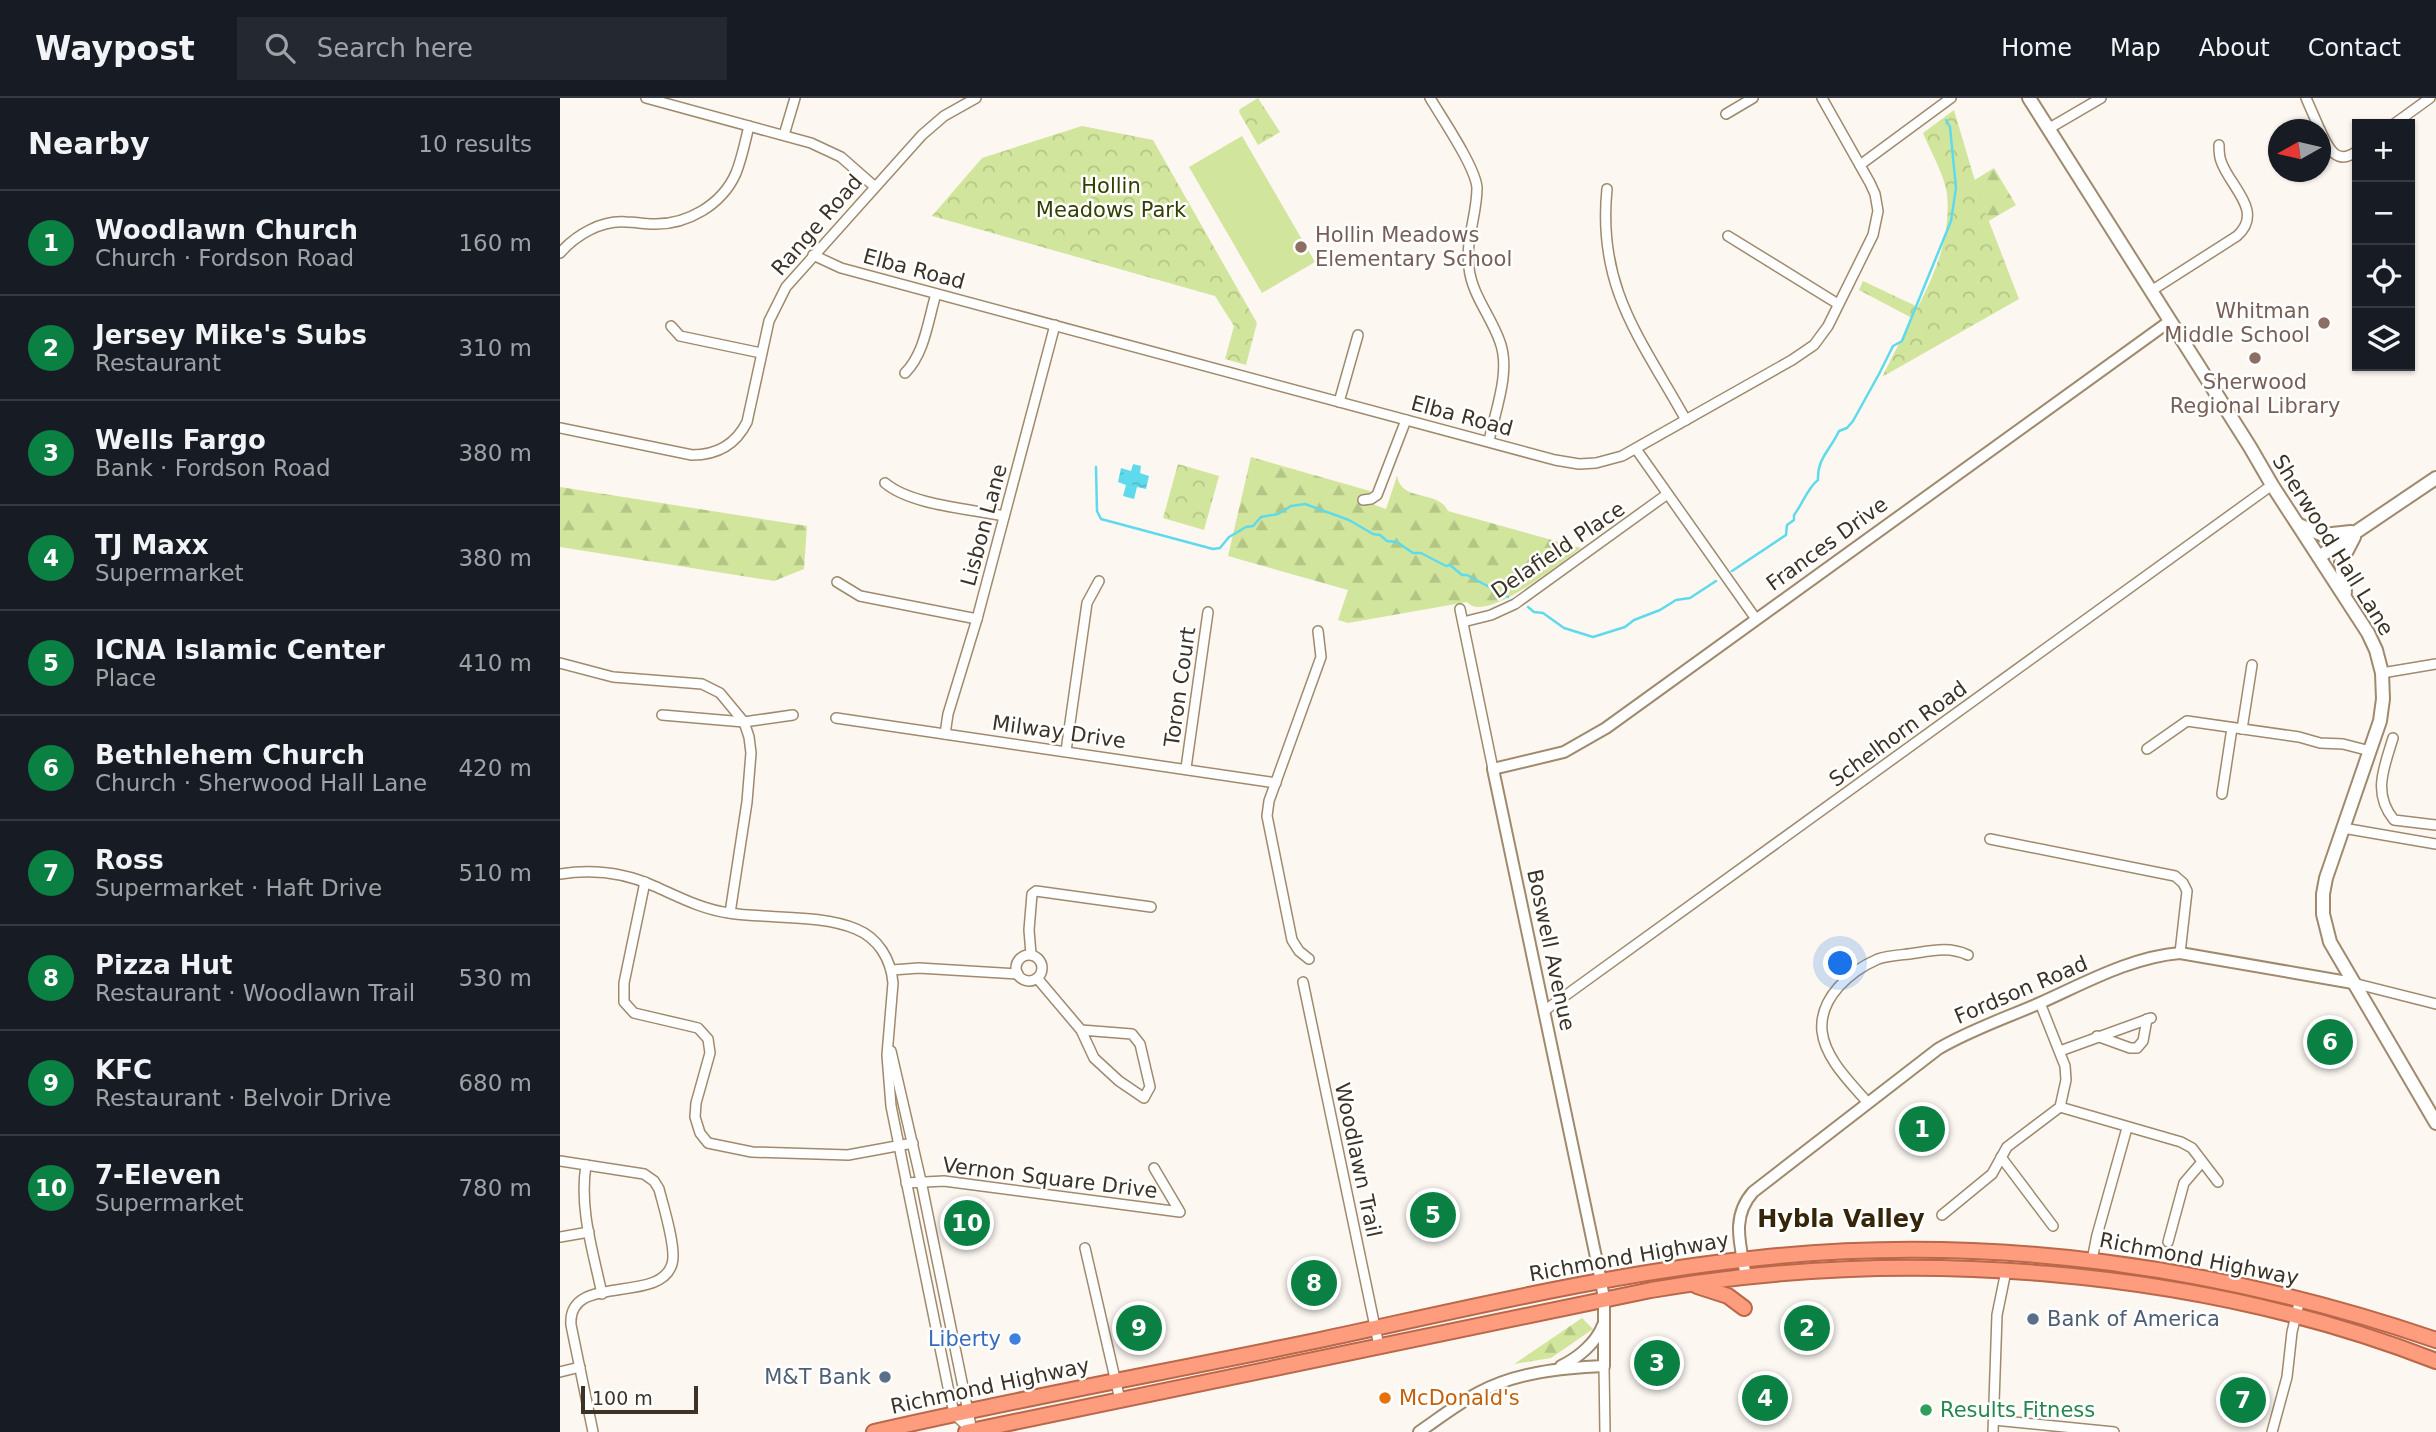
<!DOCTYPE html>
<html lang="en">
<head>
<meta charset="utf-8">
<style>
  :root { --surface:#171b24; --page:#242831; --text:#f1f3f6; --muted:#9ea1a6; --line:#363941; --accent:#0b8043 }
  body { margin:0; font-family:"DejaVu Sans",sans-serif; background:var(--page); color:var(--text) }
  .controls { position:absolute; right:21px; top:21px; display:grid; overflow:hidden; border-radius:0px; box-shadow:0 2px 5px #0004 }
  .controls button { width:63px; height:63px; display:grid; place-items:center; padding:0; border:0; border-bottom:2px solid var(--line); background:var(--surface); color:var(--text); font:35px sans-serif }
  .compass { position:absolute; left:1708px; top:21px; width:63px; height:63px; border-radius:50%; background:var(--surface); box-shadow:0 2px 5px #0004; rotate:262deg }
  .scale { position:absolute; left:21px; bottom:18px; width:117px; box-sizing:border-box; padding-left:7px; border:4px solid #3c3326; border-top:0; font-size:19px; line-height:24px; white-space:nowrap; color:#3c3326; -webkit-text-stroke:5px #fff; paint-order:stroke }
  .you { position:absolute; left:1281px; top:866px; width:24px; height:24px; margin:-18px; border:5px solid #fff; border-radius:50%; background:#1a73e8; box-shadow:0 0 0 10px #1a73e833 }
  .badge { display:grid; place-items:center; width:46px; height:46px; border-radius:50%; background:var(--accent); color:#fff; font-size:23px; font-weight:700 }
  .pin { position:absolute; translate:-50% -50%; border:4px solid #fff; box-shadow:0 2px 7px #0006 }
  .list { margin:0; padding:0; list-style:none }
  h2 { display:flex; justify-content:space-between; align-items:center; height:91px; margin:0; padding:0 28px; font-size:30px }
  h2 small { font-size:23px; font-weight:400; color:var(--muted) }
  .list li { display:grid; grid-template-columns:46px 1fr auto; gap:21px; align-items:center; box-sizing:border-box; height:105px; padding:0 28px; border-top:2px solid var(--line) }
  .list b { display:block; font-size:26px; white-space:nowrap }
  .list p { margin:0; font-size:23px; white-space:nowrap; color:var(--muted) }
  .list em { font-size:23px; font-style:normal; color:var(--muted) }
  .icon { flex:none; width:38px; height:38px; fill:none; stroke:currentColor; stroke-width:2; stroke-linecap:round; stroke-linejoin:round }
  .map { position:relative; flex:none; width:1876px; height:1334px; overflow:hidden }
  header { display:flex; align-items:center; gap:42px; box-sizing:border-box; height:98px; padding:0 35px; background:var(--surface); border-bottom:2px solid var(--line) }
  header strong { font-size:33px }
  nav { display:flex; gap:38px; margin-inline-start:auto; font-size:24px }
  .search { width:490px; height:63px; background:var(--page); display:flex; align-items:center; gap:18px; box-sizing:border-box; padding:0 24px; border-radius:0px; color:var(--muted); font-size:26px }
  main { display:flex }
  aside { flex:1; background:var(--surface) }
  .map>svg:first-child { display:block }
  .forest { fill:url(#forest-firs) }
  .park { fill:url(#park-crowns) }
  .pitch { fill:#d1e69c }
  .water { fill:url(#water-ripples) }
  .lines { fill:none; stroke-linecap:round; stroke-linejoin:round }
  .stream { stroke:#5fdaec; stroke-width:2.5 }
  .minor-casing { stroke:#9f8a6d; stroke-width:12 }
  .tertiary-casing { stroke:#9f8a6d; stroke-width:14 }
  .secondary-casing { stroke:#9f8a6d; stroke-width:16 }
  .trunk-casing { stroke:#b9684a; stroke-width:18 }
  .minor { stroke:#fff; stroke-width:9 }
  .tertiary { stroke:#fff; stroke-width:10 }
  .secondary { stroke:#fff; stroke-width:12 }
  .trunk { stroke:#fe9c7e; stroke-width:14 }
  .education-dot { fill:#8d6e63; stroke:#fff; stroke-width:2.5 }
  .service-dot { fill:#5c6f8a; stroke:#fff; stroke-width:2.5 }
  .shop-dot { fill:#3f7fe0; stroke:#fff; stroke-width:2.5 }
  .food-dot { fill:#e8710a; stroke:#fff; stroke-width:2.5 }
  .leisure-dot { fill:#2e9e5b; stroke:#fff; stroke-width:2.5 }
  .labels { text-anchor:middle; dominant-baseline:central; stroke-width:5; stroke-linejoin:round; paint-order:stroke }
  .park-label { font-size:21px; fill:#323f00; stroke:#fff }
  .street-label { font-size:21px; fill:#3c3326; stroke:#fff }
  .education-label { font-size:21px; fill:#785e54; stroke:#fff; text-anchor:start }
  .service-label { font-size:21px; fill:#4e5e75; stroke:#fff; text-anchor:start }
  .shop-label { font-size:21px; fill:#366cbe; stroke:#fff; text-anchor:end }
  .food-label { font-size:21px; fill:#c56008; stroke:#fff; text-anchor:start }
  .leisure-label { font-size:21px; fill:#27864d; stroke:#fff; text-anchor:start }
  .quarter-label { font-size:24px; font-weight:bold; fill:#362509; stroke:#fff }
</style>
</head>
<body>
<header>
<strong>Waypost</strong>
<div class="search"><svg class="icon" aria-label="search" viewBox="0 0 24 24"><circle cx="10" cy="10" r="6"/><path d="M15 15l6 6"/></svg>Search here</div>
<nav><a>Home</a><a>Map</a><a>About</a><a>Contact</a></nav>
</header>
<main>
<aside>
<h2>Nearby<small>10 results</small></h2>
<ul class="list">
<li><span class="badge">1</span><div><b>Woodlawn Church</b><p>Church · Fordson Road</p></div><em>160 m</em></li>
<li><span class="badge">2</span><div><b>Jersey Mike's Subs</b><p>Restaurant</p></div><em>310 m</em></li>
<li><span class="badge">3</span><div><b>Wells Fargo</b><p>Bank · Fordson Road</p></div><em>380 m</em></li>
<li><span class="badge">4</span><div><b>TJ Maxx</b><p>Supermarket</p></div><em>380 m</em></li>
<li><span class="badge">5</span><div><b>ICNA Islamic Center</b><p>Place</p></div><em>410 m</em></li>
<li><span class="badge">6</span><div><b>Bethlehem Church</b><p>Church · Sherwood Hall Lane</p></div><em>420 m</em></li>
<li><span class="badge">7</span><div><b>Ross</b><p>Supermarket · Haft Drive</p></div><em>510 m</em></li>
<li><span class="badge">8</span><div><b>Pizza Hut</b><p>Restaurant · Woodlawn Trail</p></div><em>530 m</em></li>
<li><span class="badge">9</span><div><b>KFC</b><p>Restaurant · Belvoir Drive</p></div><em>680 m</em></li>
<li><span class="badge">10</span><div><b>7-Eleven</b><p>Supermarket</p></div><em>780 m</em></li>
</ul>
</aside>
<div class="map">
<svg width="1876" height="1334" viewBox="0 0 1876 1334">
  <defs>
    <pattern id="forest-firs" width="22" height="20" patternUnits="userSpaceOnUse" patternTransform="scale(1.75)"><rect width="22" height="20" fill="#d1e69c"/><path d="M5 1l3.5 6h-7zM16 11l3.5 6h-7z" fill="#b4c686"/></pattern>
    <pattern id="park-crowns" width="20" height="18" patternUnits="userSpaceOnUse" patternTransform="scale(1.75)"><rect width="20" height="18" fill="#d1e69c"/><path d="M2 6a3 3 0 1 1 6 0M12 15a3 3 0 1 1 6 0" fill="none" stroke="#b4c686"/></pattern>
    <pattern id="water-ripples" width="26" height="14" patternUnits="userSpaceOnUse" patternTransform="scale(1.75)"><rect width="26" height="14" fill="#5fdaec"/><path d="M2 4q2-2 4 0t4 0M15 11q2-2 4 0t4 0" fill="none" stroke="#53bcca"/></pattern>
  </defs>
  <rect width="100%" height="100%" fill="#fcf7f1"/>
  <g class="forest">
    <polygon points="1434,70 1456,107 1427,124 1413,83"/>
    <path d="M691 359 810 393 807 404 826 411 837 378C842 405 878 391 888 413L1021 450C1003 463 925 527 907 504L788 525 778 522 788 492 668 458Z"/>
    <polygon points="0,389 247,428 244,471 214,483 0,449"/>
    <polygon points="1022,1220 1033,1231 991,1260 954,1266"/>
  </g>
  <g class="park">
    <polygon points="698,0 720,34 698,47 679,14 680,11"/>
    <path d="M1394 12 1420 100 1459 201 1322 279 1352 220 1299 192 1303 183 1358 209C1376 173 1391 138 1387 96 1385 78 1370 52 1363 35Z"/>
    <polygon points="522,28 593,42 697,225 686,267 665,261 674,228 655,198 372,118 422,60"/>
    <polygon points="618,366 659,378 644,432 603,420"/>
  </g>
  <polygon class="pitch" points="682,38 755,164 702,195 629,69"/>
  <polygon class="water" points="573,366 581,368 580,375 589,378 586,391 577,389 574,401 563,398 566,387 558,384 561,370 571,373"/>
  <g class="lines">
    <g class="stream">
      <polyline points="536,369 537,413 541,421 653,451 660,450 669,439 686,429 693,428 701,419 718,416 731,408 745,406 789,422 813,436 820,437 827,443 837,444 853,455 861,455 886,468 890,467 902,477 907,477 948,499"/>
      <path d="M1172 473 1226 437 1227 427 1234 422V417C1242 407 1248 389 1258 382 1257 360 1271 351 1279 333L1287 330 1293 323 1319 276 1333 248 1342 243 1391 123 1396 90 1390 29 1386 22"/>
      <polyline points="968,509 974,514 983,515 1004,530 1033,539 1065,529 1074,522 1100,512 1116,502 1130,500 1156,483"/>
    </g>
    <g class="minor-casing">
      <g id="minor">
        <polyline points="86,0 251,45 281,59 314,88"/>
        <path d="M870 0C882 20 916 70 917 90 917 117 905 143 909 170 912 197 931 218 940 244 951 274 935 313 929 343"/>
        <polyline points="1746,0 1760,32"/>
        <polyline points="1166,16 1193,0"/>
        <polyline points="1834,26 1870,0"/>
        <polyline points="1488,31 1541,0"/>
        <path d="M1760 32C1768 49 1776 69 1797 53"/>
        <polyline points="224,37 235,0"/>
        <polyline points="1300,67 1391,0"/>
        <path d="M1047 91C1037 190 1081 241 1126 322"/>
        <polyline points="1168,138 1278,206"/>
        <path d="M0 155C16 137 41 122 66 124 75 124 84 126 93 126 127 127 162 107 176 75 182 60 185 44 189 28"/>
        <polyline points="253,157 281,170 995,362 1019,366 1036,365 1062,358 1232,262 1254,247 1268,228 1313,137 1318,113 1315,96 1310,85 1262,0"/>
        <path d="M1591 193 1677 138C1705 113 1669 88 1661 63 1659 58 1659 52 1659 47"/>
        <polyline points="111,228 120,238 201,255"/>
        <path d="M345 275C365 255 368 222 376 196"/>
        <polyline points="779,304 798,237"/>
        <path d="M0 330 132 357C157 357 176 346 187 324L209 223 226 189 362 37 384 18 416 0"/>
        <polyline points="1076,351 1196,521"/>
        <path d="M325 385C351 407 410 411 444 418"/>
        <polyline points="803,402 811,401 817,397 846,322"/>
        <polyline points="277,484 300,498 417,521"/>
        <polyline points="900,511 933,671"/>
        <polyline points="903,524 931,517 955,506 1106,397"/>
        <polyline points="0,565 53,579 142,586 160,595 184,624 189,639 191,655 187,704 170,815"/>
        <polyline points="1822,575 1876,566"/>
        <polyline points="102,617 184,624 233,617"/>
        <polyline points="276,620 716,685"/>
        <polyline points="1682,631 1692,567"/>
        <polyline points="385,636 388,616 417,521 495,227"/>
        <path d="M1833 640C1824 670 1812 695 1834 722L1876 727"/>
        <polyline points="1587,651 1627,623 1739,639 1760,645 1783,646 1810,653"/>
        <polyline points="506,653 527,505 539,483"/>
        <polyline points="626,670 648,514"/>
        <polyline points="1662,696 1672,630"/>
        <polyline points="1783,730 1876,746"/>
        <polyline points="1430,741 1615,778 1623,785 1627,793 1620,855"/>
        <path d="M0 776C32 771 65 775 94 788 119 799 141 811 169 815 207 821 261 816 296 831 318 840 331 861 333 885L327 957 331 1008 390 1299 395 1317 412 1333"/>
        <polyline points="85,784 64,885 64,904 74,915 138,930 148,941 150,955 136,1005 135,1019 140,1035 148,1045 192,1054 288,1057 353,1045"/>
        <polyline points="471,856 469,832 472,796 476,793 591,809"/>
        <circle cx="469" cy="870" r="13"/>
        <polyline points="749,861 739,853 732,842 707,718 709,703 761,559 758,533"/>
        <polyline points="332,872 359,870 458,876"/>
        <polyline points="477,880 521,932 534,960 559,983 584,1000 590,989 580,946 572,936 521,932"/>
        <polyline points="743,884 819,1248"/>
        <polyline points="1793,885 1876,906"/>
        <polyline points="984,913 1712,387"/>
        <polyline points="1537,938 1570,950 1577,950 1583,943 1587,921"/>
        <polyline points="331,953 361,1083 412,1333"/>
        <polyline points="1500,953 1591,920"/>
        <path d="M1308 1005C1291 985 1265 961 1262 933 1259 900 1290 873 1318 861 1330 857 1344 857 1356 855 1375 852 1390 849 1408 857"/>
        <polyline points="1500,1009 1621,1044 1632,1050 1658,1084"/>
        <polyline points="1441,1059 1493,1128"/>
        <path d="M0 1063 84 1076 94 1083 99 1091C103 1107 117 1151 112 1166 100 1207 7 1174 11 1227L33 1334"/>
        <path d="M26 1067C19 1111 33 1153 42 1196"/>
        <polyline points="346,1085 384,1083 620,1114 594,1070"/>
        <polyline points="1382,1117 1432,1076 1447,1049 1500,1009 1506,982 1505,968 1480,905"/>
        <polyline points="0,1139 29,1134"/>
        <polyline points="1608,1144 1624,1085 1642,1064"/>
        <polyline points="525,1150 560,1302"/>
        <polyline points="1532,1162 1537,1137 1567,1030"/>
        <polyline points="1044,1268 1045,1334"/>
        <polyline points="0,1274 20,1269"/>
        <polyline points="1434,1322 1554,1334"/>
        <polyline points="1433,1334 1437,1217 1446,1173"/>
        <polyline points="1712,1334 1727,1279 1732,1234 1740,1201"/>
      </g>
    </g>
    <g class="tertiary-casing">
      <g id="tertiary">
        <path d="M1186 1179C1181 1148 1170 1120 1193 1094L1378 951C1410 932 1446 920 1480 905 1525 885 1571 859 1620 855L1793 885"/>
        <path d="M1001 1268C1018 1260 1036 1245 1043 1227"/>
        <path d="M859 1334C878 1321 897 1306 918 1295 956 1274 1002 1270 1044 1268V1201L1041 1183 933 671 1004 654 1046 630 1610 223"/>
      </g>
    </g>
    <g class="secondary-casing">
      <g id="secondary">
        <polyline points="1469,0 1690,349 1712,387 1808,535 1816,552 1822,575 1823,601 1820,623 1766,780 1763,796 1763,816 1770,844 1876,1025"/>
        <polyline points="1739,427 1763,437 1791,434"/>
        <polyline points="1759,459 1876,380"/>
        <polyline points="1785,494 1781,464 1794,439"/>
      </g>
    </g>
    <g class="trunk-casing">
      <g id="trunk">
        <polyline points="1137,1188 1168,1198 1184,1210"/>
        <path d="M314 1334C461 1300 611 1273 760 1242 905 1211 1051 1175 1199 1160 1428 1135 1659 1168 1876 1242"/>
        <path d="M406 1334 1091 1192C1345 1148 1635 1169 1876 1263"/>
      </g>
    </g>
    <use href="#minor" class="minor"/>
    <use href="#tertiary" class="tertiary"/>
    <use href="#secondary" class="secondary"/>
    <use href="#trunk" class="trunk"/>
  </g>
  <g class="education-dot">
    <circle cx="741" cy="149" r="7"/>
    <circle cx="1764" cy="225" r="7"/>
    <circle cx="1695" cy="260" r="7"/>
  </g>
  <g class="service-dot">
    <circle cx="1473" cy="1221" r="7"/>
    <circle cx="325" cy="1279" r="7"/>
  </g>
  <circle class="shop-dot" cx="455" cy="1241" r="7"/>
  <circle class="food-dot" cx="825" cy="1300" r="7"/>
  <circle class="leisure-dot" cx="1366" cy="1312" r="7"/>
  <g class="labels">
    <g class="park-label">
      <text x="551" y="88">Hollin<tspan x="551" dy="24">Meadows Park</tspan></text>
    </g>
    <g class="street-label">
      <text transform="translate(257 127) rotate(-49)">Range Road</text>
      <text transform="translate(354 171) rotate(15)">Elba Road</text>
      <text transform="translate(902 318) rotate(15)">Elba Road</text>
      <text transform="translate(424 427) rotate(-75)">Lisbon Lane</text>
      <text transform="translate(1267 446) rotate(-36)">Frances Drive</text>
      <text transform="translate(1773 447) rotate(58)">Sherwood Hall Lane</text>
      <text transform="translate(998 452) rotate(-34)">Delafield Place</text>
      <text transform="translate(620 589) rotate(-82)">Toron Court</text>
      <text transform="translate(499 634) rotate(8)">Milway Drive</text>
      <text transform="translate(1338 636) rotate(-36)">Schelhorn Road</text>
      <text transform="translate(991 852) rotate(78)">Boswell Avenue</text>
      <text transform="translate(1461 892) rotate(-23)">Fordson Road</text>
      <text transform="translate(798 1062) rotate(78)">Woodlawn Trail</text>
      <text transform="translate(490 1080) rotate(7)">Vernon Square Drive</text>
      <text transform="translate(1069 1159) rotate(-10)">Richmond Highway</text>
      <text transform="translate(1639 1161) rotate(11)">Richmond Highway</text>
      <text transform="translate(430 1288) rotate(-12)">Richmond Highway</text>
    </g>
    <g class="education-label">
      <text x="755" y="137">Hollin Meadows<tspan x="755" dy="24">Elementary School</tspan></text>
      <text x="1750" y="213" text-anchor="end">Whitman<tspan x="1750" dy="24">Middle School</tspan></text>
      <text x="1695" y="284" text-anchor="middle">Sherwood<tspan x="1695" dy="24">Regional Library</tspan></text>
    </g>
    <g class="service-label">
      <text x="1487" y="1221">Bank of America</text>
      <text x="311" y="1279" text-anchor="end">M&amp;T Bank</text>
    </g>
    <g class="shop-label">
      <text x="441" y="1241">Liberty</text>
    </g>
    <g class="food-label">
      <text x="839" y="1300">McDonald's</text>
    </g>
    <g class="leisure-label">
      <text x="1380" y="1312">Results Fitness</text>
    </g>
    <g class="quarter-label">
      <text x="1281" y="1121">Hybla Valley</text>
    </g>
  </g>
</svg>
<div class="controls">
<button>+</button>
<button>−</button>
<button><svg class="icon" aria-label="locate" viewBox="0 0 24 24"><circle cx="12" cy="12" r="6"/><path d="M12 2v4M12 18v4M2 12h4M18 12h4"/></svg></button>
<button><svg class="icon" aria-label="layers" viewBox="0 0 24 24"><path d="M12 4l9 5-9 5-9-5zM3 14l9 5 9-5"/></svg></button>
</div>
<svg class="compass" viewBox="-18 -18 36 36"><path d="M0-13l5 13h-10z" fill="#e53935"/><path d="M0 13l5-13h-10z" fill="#9ea1a6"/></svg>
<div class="scale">100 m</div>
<div class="you"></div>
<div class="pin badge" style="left:1362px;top:1031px">1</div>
<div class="pin badge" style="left:1247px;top:1230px">2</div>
<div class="pin badge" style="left:1097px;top:1265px">3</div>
<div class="pin badge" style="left:1205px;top:1300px">4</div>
<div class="pin badge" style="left:873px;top:1117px">5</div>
<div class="pin badge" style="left:1770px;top:944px">6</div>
<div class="pin badge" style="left:1683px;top:1302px">7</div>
<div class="pin badge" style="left:754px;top:1185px">8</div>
<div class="pin badge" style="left:579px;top:1230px">9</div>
<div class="pin badge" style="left:407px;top:1125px">10</div>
</div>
</main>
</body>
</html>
